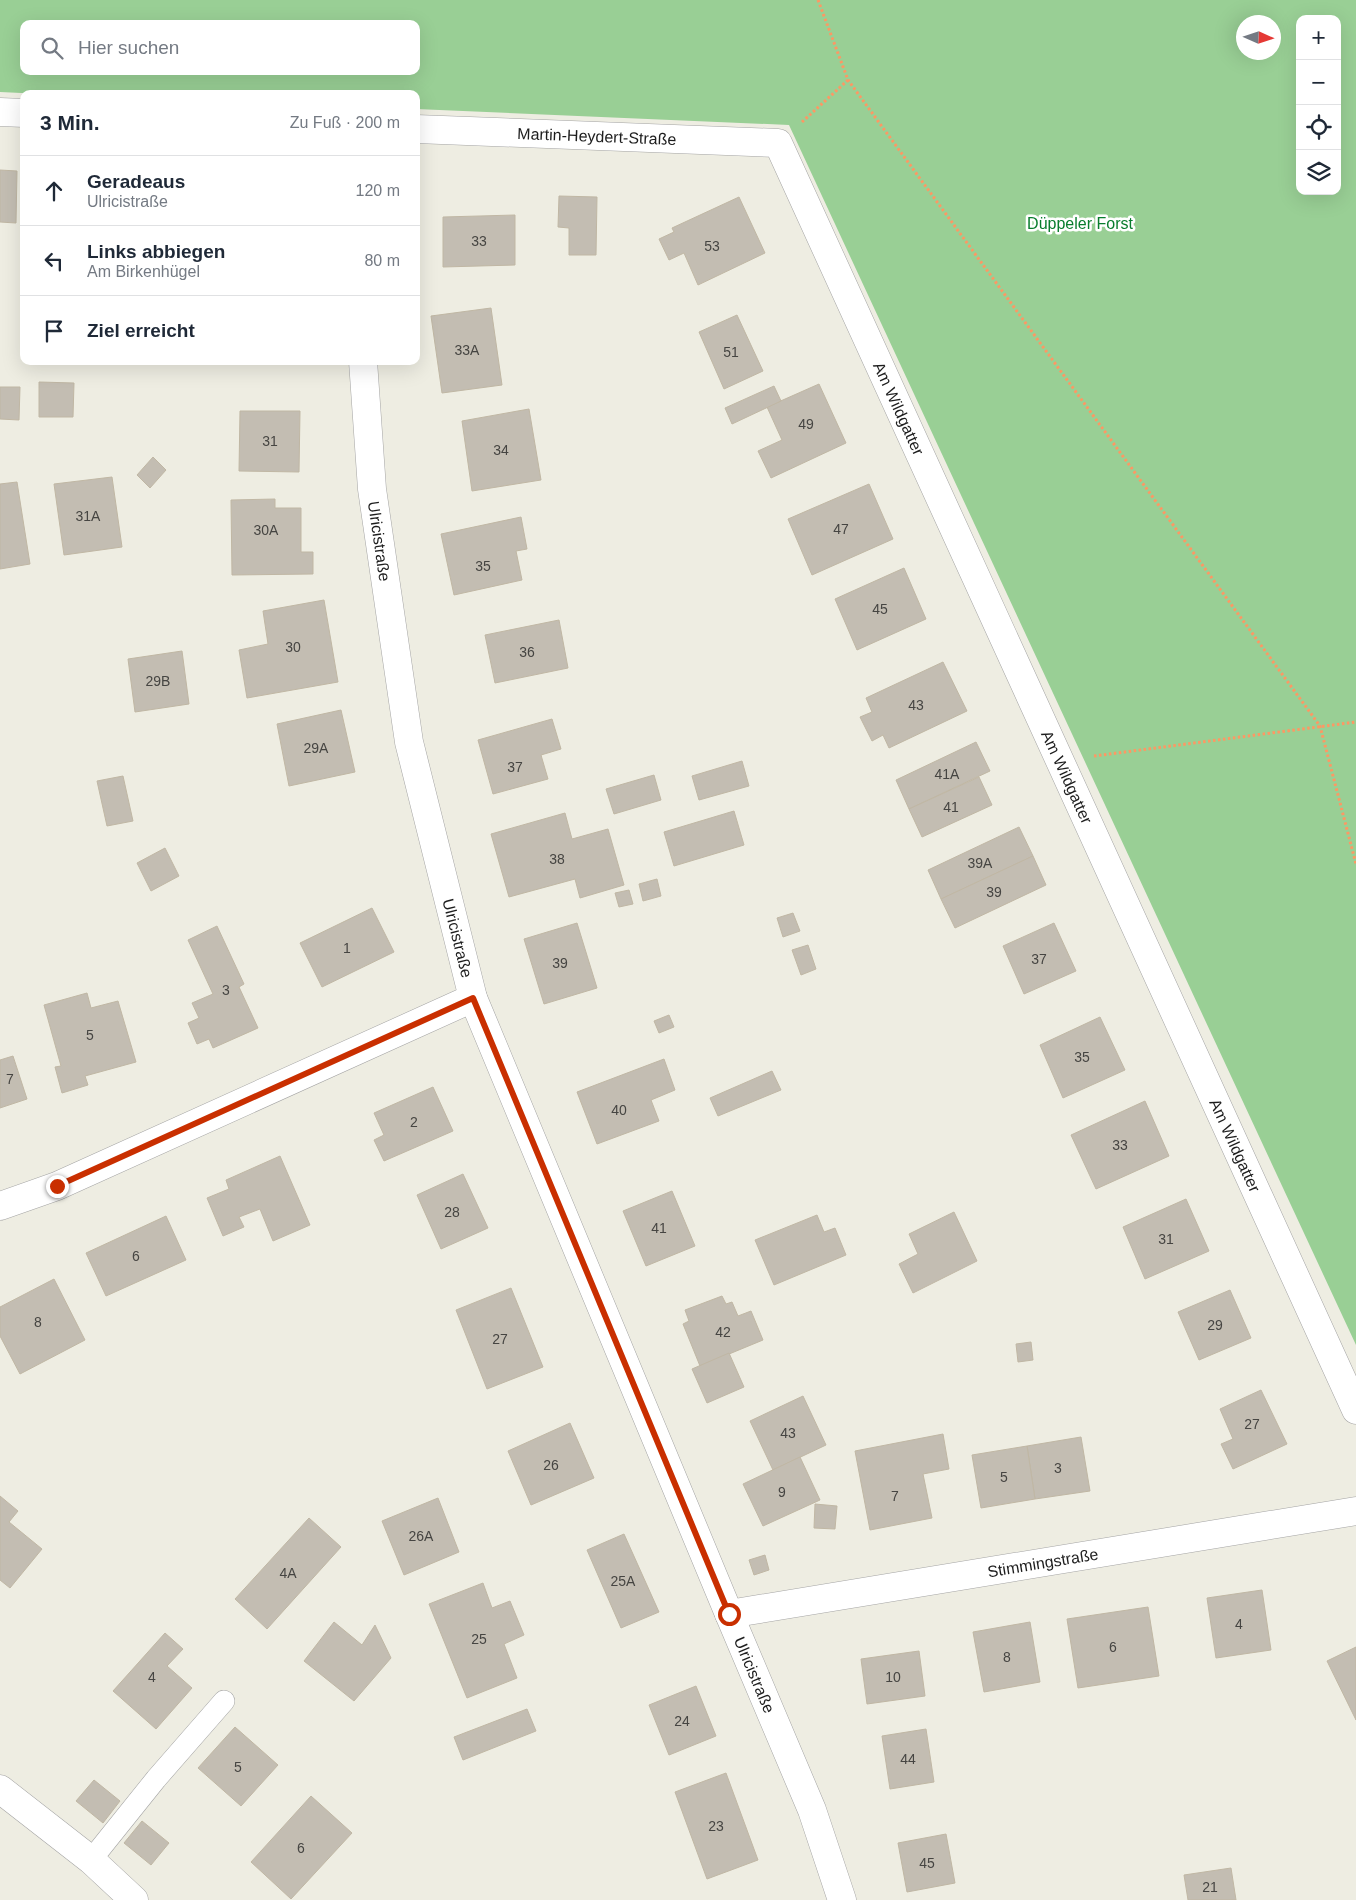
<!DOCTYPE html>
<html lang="de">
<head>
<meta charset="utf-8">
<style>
  :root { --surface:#fff; --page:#f2f2f3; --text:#1f2937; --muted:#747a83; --line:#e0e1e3 }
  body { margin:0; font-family:Arial,sans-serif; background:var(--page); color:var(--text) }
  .controls { position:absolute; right:15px; top:15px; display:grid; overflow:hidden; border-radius:10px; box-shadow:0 5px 20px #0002 }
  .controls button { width:45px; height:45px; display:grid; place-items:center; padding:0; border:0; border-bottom:1px solid var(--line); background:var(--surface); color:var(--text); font:25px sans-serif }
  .compass { position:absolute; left:1236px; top:15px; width:45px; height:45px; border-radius:50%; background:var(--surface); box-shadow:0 5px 20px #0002; rotate:93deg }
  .stop { position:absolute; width:15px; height:15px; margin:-11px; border:4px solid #c92f00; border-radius:50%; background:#fff }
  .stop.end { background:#c92f00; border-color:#fff; box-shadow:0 1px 5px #0008 }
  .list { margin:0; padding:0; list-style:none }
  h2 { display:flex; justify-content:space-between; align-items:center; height:65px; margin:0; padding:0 20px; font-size:21px }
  h2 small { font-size:16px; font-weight:400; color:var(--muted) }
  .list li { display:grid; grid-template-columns:32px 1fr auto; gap:15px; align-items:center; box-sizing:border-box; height:70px; padding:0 20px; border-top:1px solid var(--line) }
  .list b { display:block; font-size:19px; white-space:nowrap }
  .list p { margin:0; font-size:16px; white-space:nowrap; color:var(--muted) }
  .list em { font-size:16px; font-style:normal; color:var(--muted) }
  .icon { flex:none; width:28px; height:28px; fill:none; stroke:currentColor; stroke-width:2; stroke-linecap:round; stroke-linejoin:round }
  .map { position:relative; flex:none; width:1356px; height:1900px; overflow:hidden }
  .search { position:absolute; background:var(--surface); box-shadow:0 5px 20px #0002; left:20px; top:20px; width:400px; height:55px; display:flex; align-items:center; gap:12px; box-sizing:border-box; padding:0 18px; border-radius:10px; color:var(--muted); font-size:19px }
  .panel { position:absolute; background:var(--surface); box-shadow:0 5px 20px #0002; left:20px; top:90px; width:400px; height:275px; border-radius:10px }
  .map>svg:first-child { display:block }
  .forest { fill:#99cf95; fill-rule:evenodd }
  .building { fill:#c3bdb2; stroke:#c0b7a4 }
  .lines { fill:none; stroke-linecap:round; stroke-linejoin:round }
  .service-casing { stroke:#a4a4a4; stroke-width:22 }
  .minor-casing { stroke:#a4a4a4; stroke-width:29 }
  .path { stroke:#fd9864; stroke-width:3; stroke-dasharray:2.5 2.5; stroke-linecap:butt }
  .service { stroke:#fff; stroke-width:21 }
  .minor { stroke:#fff; stroke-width:28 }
  .route { stroke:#c92f00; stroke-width:6 }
  .labels { text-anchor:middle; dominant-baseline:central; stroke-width:5; stroke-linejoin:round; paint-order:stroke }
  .number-label { font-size:14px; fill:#464542 }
  .street-label { font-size:16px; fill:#1d1d1d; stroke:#fff }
  .park-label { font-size:16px; fill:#087d2d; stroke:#fff }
</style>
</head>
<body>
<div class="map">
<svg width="1356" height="1900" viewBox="0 0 1356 1900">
  <rect width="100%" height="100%" fill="#eeede2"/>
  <path class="forest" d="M0 0H1356V1345L789 125 416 109V94H43L0 92ZM1300 19H1337V191H1300ZM1244 22H1274V52H1244ZM24 24H416V71H24Z"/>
  <g class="building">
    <polygon points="0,170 17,171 16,223 0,222"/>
    <polygon points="559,196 597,197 596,255 569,255 569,228 558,227"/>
    <polygon points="739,197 765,253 698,285 684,253 669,260 659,239 674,232 672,228"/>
    <polygon points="515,215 515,265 443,267 443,217"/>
    <polygon points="491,308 502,385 442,393 431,316"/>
    <polygon points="737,315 763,371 724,389 699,332"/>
    <polygon points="39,382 74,383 73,417 39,417"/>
    <polygon points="819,384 846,443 771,478 758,451 782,440 767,407"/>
    <polygon points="774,386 781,401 732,424 725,408"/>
    <polygon points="0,387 20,387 19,420 0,419"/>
    <polygon points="529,409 541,480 472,491 462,421"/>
    <polygon points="240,411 300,411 299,472 239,471"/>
    <polygon points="153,457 166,470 150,488 137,475"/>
    <polygon points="112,477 122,547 64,555 54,484"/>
    <polygon points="17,482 30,564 0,569 0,484"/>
    <polygon points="869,484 893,539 812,575 788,519"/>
    <polygon points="275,499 275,508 301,508 301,552 313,552 313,574 232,575 231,500"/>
    <polygon points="521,517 527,549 516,551 522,580 454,595 441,534"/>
    <polygon points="904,568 926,619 857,650 835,599"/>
    <polygon points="324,600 338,682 247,698 239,650 268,644 263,611"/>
    <polygon points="559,620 568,668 495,683 485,635"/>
    <polygon points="182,651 189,704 135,712 128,659"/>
    <polygon points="943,662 967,711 889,748 883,735 872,741 860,717 872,712 866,698"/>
    <polygon points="341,710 355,772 289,786 277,724"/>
    <polygon points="552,719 561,749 541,755 548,779 493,794 478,740"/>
    <polygon points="976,742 990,771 909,809 896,780"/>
    <polygon points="742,761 749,786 699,800 692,776"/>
    <polygon points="654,775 661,800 614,814 606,789"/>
    <polygon points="123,776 133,821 107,826 97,781"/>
    <polygon points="979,777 992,805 922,837 909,809"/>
    <polygon points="734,811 744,845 674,866 664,832"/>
    <polygon points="565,813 572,839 608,829 624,885 580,898 575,879 509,897 491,834"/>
    <polygon points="1019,827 1033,856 941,899 928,870"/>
    <polygon points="165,848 179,876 151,891 137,863"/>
    <polygon points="1033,856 1046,885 955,928 941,899"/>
    <polygon points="657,879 661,896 643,901 639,884"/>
    <polygon points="629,890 633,904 619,907 615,893"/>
    <polygon points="372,908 394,952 322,987 300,943"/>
    <polygon points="793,913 800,931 783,937 777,918"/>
    <polygon points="577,923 597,988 544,1004 524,939"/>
    <polygon points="1054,923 1076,971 1024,994 1003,946"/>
    <polygon points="217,926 244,984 239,987 258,1028 213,1048 209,1039 197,1044 188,1023 199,1018 192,1003 213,994 188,940"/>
    <polygon points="808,945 816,969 801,975 792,950"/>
    <polygon points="87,993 91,1008 118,1001 136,1062 85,1076 88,1085 62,1093 55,1067 61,1066 44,1005"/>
    <polygon points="669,1015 674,1027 659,1033 654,1021"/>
    <polygon points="1100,1017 1125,1070 1063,1098 1040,1045"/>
    <polygon points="13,1056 27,1099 0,1108 0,1060"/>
    <polygon points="664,1059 675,1090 651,1100 659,1121 597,1144 577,1092"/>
    <polygon points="772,1071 781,1090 718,1116 710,1098"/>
    <polygon points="433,1087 453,1131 384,1161 374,1140 384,1135 374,1113"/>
    <polygon points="1145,1101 1169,1156 1096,1189 1071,1135"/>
    <polygon points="280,1156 310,1225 273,1241 260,1209 239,1217 244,1227 223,1236 207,1198 229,1189 226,1180"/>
    <polygon points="463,1174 488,1228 441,1249 417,1195"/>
    <polygon points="672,1191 695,1246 646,1266 623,1211"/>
    <polygon points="1186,1199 1209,1251 1145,1279 1123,1227"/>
    <polygon points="954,1212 977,1261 913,1293 899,1264 918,1254 909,1234"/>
    <polygon points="817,1215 824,1232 835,1228 846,1255 774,1285 755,1240"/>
    <polygon points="166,1216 186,1260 106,1296 86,1253"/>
    <polygon points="54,1279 85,1340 20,1374 0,1336 0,1307"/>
    <polygon points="511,1288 543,1367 487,1389 456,1310"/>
    <polygon points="1230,1290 1251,1338 1199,1360 1178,1312"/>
    <polygon points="722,1296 726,1304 732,1302 738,1316 751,1311 763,1340 700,1366 683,1324 689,1321 685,1310"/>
    <polygon points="1031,1342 1033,1360 1018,1362 1016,1344"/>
    <polygon points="729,1353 744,1387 707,1403 692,1369"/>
    <polygon points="1261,1390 1287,1444 1233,1469 1221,1444 1233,1439 1220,1409"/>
    <polygon points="803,1396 826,1445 773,1470 750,1421"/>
    <polygon points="570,1423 594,1478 531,1505 508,1451"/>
    <polygon points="943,1434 949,1469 923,1474 932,1518 870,1530 855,1451"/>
    <polygon points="1081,1437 1090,1491 1035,1499 1027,1446"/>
    <polygon points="1027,1446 1035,1499 981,1508 972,1455"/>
    <polygon points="800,1457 820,1500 763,1526 743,1484"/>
    <polygon points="0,1496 18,1511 9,1522 42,1549 10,1588 0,1580"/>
    <polygon points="438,1498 459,1552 404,1575 382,1521"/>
    <polygon points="815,1504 837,1506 835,1529 814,1528"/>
    <polygon points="309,1518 341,1547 267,1629 235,1599"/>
    <polygon points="624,1534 659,1612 621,1628 587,1550"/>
    <polygon points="765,1555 769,1570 754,1575 749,1560"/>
    <polygon points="483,1583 492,1608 510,1601 524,1635 504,1644 517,1678 467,1698 429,1604"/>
    <polygon points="1262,1590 1271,1650 1216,1658 1207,1598"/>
    <polygon points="1148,1607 1159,1676 1078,1688 1067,1619"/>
    <polygon points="334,1622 362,1645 375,1625 391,1658 354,1701 304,1661"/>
    <polygon points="1030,1622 1040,1682 984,1692 973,1632"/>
    <polygon points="165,1633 183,1649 167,1666 192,1688 156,1729 113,1691"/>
    <polygon points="1356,1647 1356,1720 1327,1661"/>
    <polygon points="919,1651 925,1696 867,1704 861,1659"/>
    <polygon points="696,1686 716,1736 669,1755 649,1705"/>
    <polygon points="527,1709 536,1731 463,1760 454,1737"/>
    <polygon points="235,1727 278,1765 241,1806 198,1768"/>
    <polygon points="926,1729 934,1782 890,1789 882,1736"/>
    <polygon points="726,1773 758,1860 707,1879 675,1792"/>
    <polygon points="94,1780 120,1801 103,1823 76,1801"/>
    <polygon points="311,1796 352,1833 291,1899 251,1862"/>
    <polygon points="142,1821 169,1843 151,1865 124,1843"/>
    <polygon points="946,1834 955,1883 907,1892 898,1843"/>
    <polygon points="1231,1868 1236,1900 1188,1900 1184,1875"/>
  </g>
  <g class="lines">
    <g class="service-casing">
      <polyline id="service" points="91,1860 156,1779 224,1701"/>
    </g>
    <g class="minor-casing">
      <g id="minor">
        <polyline points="0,112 24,113"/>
        <path id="s1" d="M416 129 778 143 1356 1410"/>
        <path id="s2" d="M363 361 372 489 409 742 473 998 729 1614 812 1810 842 1900"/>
        <polyline points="0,1206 57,1186 473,998"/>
        <path id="s3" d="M729 1614 1356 1511"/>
        <polyline points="0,1789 91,1860 134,1900"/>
      </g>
    </g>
    <g class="path">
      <polyline points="818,0 848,80 1320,726 1356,864"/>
      <polyline points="802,122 848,80"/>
      <polyline points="1094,756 1356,722"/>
    </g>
    <use href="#service" class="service"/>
    <use href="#minor" class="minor"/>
  </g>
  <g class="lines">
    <polyline class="route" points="57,1186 473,998 729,1614"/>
  </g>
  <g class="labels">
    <g class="number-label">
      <text x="479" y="241">33</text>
      <text x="712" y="246">53</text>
      <text x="467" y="350">33A</text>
      <text x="731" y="352">51</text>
      <text x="806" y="424">49</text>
      <text x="270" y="441">31</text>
      <text x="501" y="450">34</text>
      <text x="88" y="516">31A</text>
      <text x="841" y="529">47</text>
      <text x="266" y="530">30A</text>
      <text x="483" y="566">35</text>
      <text x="880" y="609">45</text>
      <text x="293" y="647">30</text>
      <text x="527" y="652">36</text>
      <text x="158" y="681">29B</text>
      <text x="916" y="705">43</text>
      <text x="316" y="748">29A</text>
      <text x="515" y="767">37</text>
      <text x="947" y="774">41A</text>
      <text x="951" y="807">41</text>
      <text x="557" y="859">38</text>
      <text x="980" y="863">39A</text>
      <text x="994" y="892">39</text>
      <text x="347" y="948">1</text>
      <text x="1039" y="959">37</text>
      <text x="560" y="963">39</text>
      <text x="226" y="990">3</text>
      <text x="90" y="1035">5</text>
      <text x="1082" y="1057">35</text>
      <text x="10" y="1079">7</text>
      <text x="619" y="1110">40</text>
      <text x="414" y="1122">2</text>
      <text x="1120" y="1145">33</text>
      <text x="452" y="1212">28</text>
      <text x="659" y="1228">41</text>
      <text x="1166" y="1239">31</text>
      <text x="136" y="1256">6</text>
      <text x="38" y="1322">8</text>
      <text x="1215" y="1325">29</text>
      <text x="723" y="1332">42</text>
      <text x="500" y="1339">27</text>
      <text x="1252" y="1424">27</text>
      <text x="788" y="1433">43</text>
      <text x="551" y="1465">26</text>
      <text x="1058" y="1468">3</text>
      <text x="1004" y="1477">5</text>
      <text x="782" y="1492">9</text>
      <text x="895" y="1496">7</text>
      <text x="421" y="1536">26A</text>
      <text x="288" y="1573">4A</text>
      <text x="623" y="1581">25A</text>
      <text x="1239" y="1624">4</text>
      <text x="479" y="1639">25</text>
      <text x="1113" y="1647">6</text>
      <text x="1007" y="1657">8</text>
      <text x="152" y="1677">4</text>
      <text x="893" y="1677">10</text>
      <text x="682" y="1721">24</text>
      <text x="908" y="1759">44</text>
      <text x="238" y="1767">5</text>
      <text x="716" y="1826">23</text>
      <text x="301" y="1848">6</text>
      <text x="927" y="1863">45</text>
      <text x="1210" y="1887">21</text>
    </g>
    <g class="street-label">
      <text stroke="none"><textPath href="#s1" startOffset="181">Martin-Heydert-Straße</textPath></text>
      <text stroke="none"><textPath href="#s1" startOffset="654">Am Wildgatter</textPath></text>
      <text stroke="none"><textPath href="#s2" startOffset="181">Ulricistraße</textPath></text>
      <text stroke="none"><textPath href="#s1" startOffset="1059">Am Wildgatter</textPath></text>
      <text stroke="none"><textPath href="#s2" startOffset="586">Ulricistraße</textPath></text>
      <text stroke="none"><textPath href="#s1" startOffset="1464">Am Wildgatter</textPath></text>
      <text stroke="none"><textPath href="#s3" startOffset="318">Stimmingstraße</textPath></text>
      <text stroke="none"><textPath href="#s2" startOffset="1381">Ulricistraße</textPath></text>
    </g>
    <g class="park-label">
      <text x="1080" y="223">Düppeler Forst</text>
    </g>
  </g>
</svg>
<div class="controls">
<button>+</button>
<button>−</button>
<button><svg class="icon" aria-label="locate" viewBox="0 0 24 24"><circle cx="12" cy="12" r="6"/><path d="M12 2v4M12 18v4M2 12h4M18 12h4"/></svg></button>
<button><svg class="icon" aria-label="layers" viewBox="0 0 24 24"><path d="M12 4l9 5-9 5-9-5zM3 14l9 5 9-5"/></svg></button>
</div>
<svg class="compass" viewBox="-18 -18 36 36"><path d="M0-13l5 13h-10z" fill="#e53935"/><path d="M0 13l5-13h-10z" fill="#747a83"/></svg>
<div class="stop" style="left:729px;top:1614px"></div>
<div class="stop end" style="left:57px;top:1186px"></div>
<div class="search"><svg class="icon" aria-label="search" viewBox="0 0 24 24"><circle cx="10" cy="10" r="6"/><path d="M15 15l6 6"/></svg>Hier suchen</div>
<section class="panel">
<h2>3 Min.<small>Zu Fuß · 200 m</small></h2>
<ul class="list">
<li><svg class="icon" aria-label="ahead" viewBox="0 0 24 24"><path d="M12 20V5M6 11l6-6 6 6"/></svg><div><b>Geradeaus</b><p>Ulricistraße</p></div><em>120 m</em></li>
<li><svg class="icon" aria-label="left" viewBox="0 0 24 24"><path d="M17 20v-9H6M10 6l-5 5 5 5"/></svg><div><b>Links abbiegen</b><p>Am Birkenhügel</p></div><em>80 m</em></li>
<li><svg class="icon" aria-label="arrive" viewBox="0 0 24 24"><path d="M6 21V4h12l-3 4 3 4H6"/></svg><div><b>Ziel erreicht</b></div></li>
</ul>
</section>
</div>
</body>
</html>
